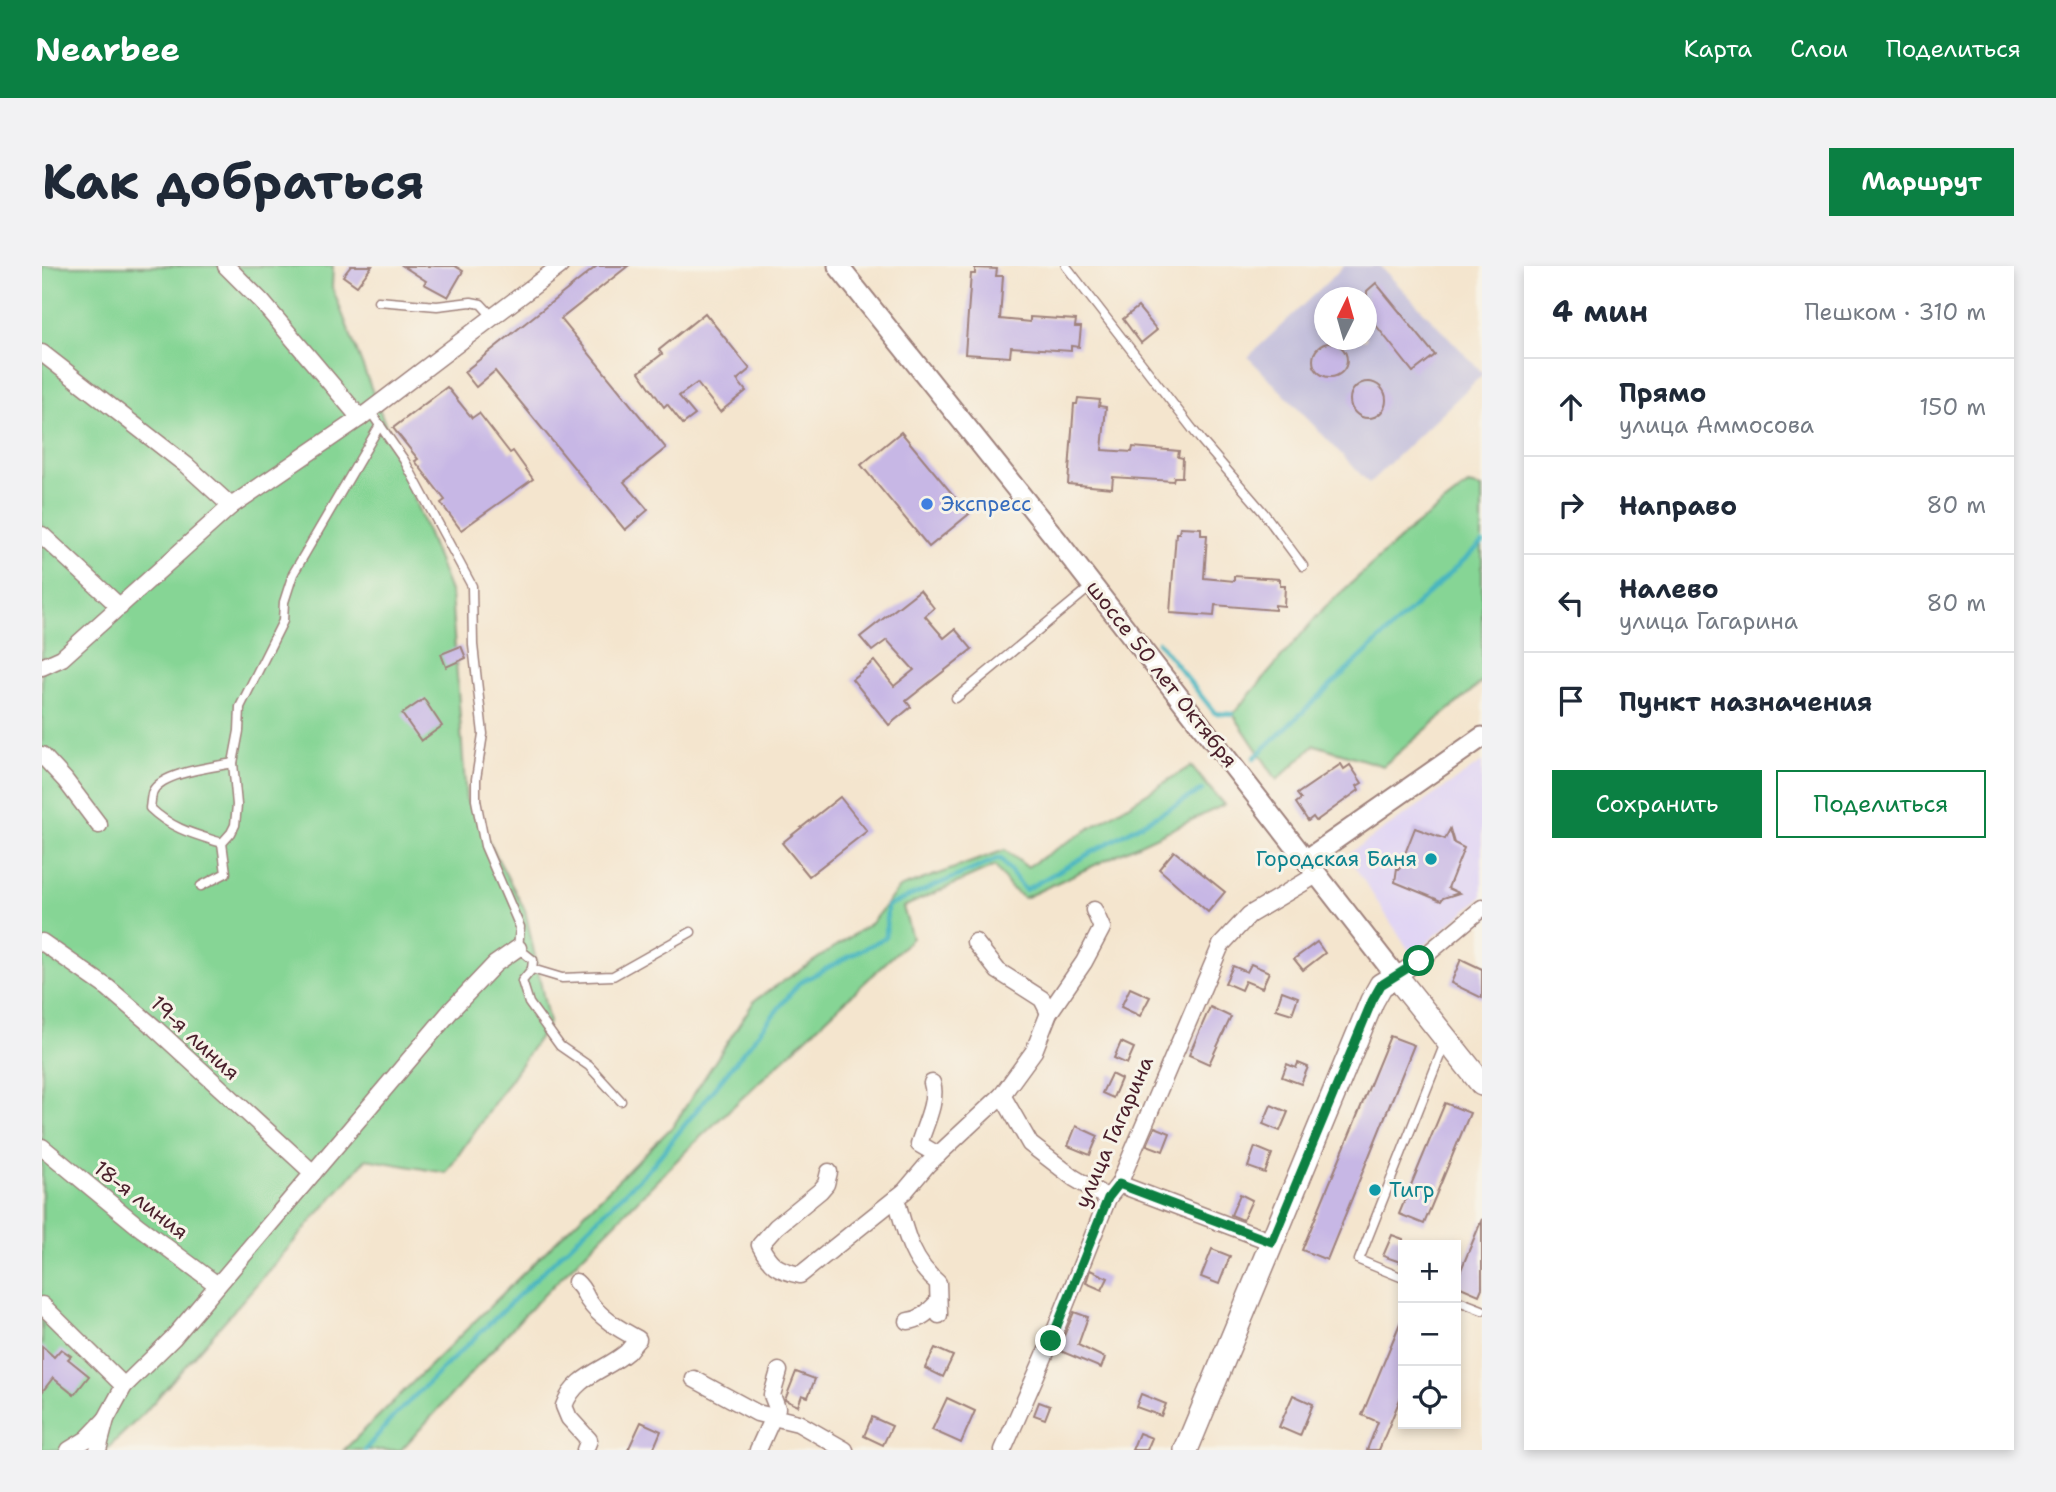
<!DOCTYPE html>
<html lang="ru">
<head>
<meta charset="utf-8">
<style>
  :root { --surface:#fff; --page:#f2f2f3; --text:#1f2937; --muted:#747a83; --line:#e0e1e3; --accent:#0b8043 }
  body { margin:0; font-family:"Shantell Sans",sans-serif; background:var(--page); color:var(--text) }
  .controls { position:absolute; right:21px; bottom:21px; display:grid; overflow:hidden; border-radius:0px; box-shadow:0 4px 10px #0003 }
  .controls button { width:63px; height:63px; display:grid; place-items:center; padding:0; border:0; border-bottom:2px solid var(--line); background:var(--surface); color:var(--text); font:35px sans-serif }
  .compass { position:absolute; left:1272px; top:21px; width:63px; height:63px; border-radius:50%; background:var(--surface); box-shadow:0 4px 10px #0003; rotate:5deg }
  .stop { position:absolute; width:21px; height:21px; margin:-16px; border:5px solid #0b8043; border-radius:50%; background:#fff }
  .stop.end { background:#0b8043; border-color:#fff; box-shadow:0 2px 7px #0008 }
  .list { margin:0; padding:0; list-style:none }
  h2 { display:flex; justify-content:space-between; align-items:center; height:91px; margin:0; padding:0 28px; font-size:30px }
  h2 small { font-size:23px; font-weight:400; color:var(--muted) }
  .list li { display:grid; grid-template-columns:46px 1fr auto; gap:21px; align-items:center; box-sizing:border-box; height:98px; padding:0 28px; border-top:2px solid var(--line) }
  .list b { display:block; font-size:26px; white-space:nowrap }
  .list p { margin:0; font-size:23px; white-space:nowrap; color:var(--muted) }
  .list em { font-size:23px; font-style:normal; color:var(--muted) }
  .actions { display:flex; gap:14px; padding:21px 28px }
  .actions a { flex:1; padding:16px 0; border:2px solid var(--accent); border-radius:0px; text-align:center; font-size:24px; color:var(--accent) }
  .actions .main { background:var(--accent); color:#fff }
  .icon { flex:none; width:38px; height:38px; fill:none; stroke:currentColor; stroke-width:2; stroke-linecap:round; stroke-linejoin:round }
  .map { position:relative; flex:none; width:1440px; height:1184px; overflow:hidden; border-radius:0px }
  header { display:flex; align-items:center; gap:42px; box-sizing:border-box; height:98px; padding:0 35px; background:var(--accent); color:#fff }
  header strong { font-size:33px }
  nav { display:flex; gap:38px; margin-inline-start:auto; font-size:24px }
  .intro { display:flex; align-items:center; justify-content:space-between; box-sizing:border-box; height:168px; padding:0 42px }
  h1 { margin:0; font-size:49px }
  .button { padding:18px 32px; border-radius:0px; background:var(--accent); color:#fff; font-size:24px; font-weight:700 }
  main { display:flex; gap:42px; padding:0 42px }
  aside { flex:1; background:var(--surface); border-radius:0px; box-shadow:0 4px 10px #0003 }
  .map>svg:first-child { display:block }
  .built { fill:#e0d4f4 }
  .industrial { fill:#c4c0db; fill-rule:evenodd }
  .green { fill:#86d595; stroke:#687a60; stroke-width:2 }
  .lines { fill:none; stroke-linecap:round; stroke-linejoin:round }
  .stream { stroke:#46b5c0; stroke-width:4.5 }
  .building { fill:#c7b7e5 }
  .service-casing { stroke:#9f827c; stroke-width:11 }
  .minor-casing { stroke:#9f827c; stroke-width:19 }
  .tertiary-casing { stroke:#9f827c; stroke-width:23 }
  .secondary-casing { stroke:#9f827c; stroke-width:26 }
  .service { stroke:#fff; stroke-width:8 }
  .minor { stroke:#fff; stroke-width:16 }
  .tertiary { stroke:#fff; stroke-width:19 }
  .secondary { stroke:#fff; stroke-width:23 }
  .route { stroke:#0b8043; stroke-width:9 }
  .shop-dot { fill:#3f7fe0; stroke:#f7f3e8; stroke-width:2.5 }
  .culture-dot { fill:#0f9aa8; stroke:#f7f3e8; stroke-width:2.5 }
  .labels { text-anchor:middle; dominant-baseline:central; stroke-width:6; stroke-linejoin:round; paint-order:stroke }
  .shop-label { font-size:21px; fill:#366cbe; stroke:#f7f3e8; text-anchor:start }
  .street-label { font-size:21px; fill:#4a1f2b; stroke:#f7f3e8 }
  .culture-label { font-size:21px; fill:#0d838f; stroke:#f7f3e8; text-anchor:end }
</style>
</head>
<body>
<header>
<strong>Nearbee</strong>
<nav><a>Карта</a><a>Слои</a><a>Поделиться</a></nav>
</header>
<div class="intro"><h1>Как добраться</h1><a class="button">Маршрут</a></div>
<main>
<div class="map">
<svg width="1440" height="1184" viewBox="0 0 1440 1184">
  <rect width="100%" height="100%" fill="#f7f3e8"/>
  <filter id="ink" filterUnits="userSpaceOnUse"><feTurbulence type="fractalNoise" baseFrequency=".0143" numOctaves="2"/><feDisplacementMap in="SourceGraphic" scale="14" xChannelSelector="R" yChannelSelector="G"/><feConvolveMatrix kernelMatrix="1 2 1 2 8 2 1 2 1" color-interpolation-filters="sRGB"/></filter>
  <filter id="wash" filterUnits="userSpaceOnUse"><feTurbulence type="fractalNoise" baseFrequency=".00686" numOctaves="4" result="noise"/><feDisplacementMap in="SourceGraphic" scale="28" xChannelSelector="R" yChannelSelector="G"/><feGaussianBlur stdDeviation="1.57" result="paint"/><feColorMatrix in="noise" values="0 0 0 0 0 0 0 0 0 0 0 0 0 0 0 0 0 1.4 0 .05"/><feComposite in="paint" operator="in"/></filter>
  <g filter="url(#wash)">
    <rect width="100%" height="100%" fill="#f4e5ce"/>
    <polygon class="built" points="1440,496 1440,631 1370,689 1305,589"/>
    <path class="industrial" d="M1302 0H1338L1440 106V109L1327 217 1206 91ZM1282 32H1324V74H1282Z"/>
    <g class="green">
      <polygon points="0,0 291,0 290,21 409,328 424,533 483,644 507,757 404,907 324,893 103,1146 64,1184 0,1184"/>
      <polygon points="1426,219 1440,222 1440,416 1341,500 1273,479 1235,514 1191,448 1282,342 1370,262"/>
      <polygon points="1149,500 1182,539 982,632 968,621 953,600 861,641 870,672 649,880 484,1047 359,1184 302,1184 631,860 713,734 829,657 857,622 963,584 985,601"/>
    </g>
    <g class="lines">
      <g class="stream">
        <polyline points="1116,376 1173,447 1191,448"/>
        <polyline points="1212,492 1440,277"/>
        <polyline points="323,1184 352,1150 608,902 757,717 844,671 845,640 958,592 983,624 1160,524"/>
      </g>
    </g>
    <g id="blocks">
      <g class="building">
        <polygon points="309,0 330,0 315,20 301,10"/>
        <polygon points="361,0 413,0 421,5 406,31 382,18 384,15"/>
        <polygon points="555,0 586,0 519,53 624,182 582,216 606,244 583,264 453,105 434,121 422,106"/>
        <polygon points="933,2 955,3 954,10 961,10 958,53 988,56 988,51 1034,54 1033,61 1039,61 1037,81 1029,80 1029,85 969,81 968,91 923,88 929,8 933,8"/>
        <polygon points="1334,17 1393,89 1371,106 1325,48 1325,25"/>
        <polygon points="1096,41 1115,64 1099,77 1081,53"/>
        <polygon points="663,47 708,103 695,114 704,125 678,146 655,117 637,130 653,149 641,158 625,138 622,141 597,106 620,88 617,84"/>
        <circle cx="1288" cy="94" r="17"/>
        <circle cx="1326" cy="134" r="18"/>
        <polygon points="405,121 430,152 437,147 468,187 471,185 491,213 419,264 399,237 403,234 373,195 376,193 351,162"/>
        <polygon points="1036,132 1058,134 1057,140 1064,141 1060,184 1090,186 1091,181 1137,185 1136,191 1141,192 1140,211 1132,211 1131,215 1071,211 1070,222 1026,218 1032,138 1035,138"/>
        <polygon points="859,166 927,248 887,281 819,199"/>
        <polygon points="1138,261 1159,262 1159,269 1165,269 1162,312 1192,315 1192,310 1238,313 1238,320 1243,320 1242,340 1233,339 1233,344 1173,339 1172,350 1128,347 1134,267 1137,267"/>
        <polygon points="878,324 892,342 883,350 902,372 913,363 930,383 864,435 869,441 847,459 810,413 832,395 852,420 872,404 845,374 830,385 818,371"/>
        <polygon points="419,380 424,392 404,401 399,388"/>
        <polygon points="382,433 400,460 379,475 360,448"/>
        <polygon points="1299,498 1302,503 1308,499 1320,517 1315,520 1317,524 1274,555 1271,551 1266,555 1254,537 1259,533 1255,528"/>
        <polygon points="798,531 825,565 767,610 740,577"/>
        <polygon points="1373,562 1403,573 1408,563 1412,577 1422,582 1406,622 1417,627 1401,632 1399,635 1353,616 1355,602 1357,603"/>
        <polygon points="1132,585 1183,626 1166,646 1117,603"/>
        <polygon points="1275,676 1283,687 1261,704 1252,693"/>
        <polygon points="1419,693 1440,703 1440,732 1409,717"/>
        <polygon points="1209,698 1227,706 1220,722 1203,715 1199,724 1183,717 1191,700 1205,706"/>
        <polygon points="1088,722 1108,731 1098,750 1079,741"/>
        <polygon points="1240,725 1256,731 1250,748 1234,743"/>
        <polygon points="1168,741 1189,751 1167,798 1147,789"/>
        <polygon points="1348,770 1372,779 1285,994 1260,984"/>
        <polygon points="1079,776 1092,782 1085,798 1072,792"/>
        <polygon points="1256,797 1266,801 1259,818 1240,811 1245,798 1254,802"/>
        <polygon points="1069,808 1079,813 1071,832 1060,827"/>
        <polygon points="1403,837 1428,847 1382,958 1357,948"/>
        <polygon points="1229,839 1246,846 1238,865 1221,858"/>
        <polygon points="1034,860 1056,870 1048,889 1026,880"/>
        <polygon points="1113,861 1128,867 1121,885 1105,879"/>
        <polygon points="1213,881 1230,888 1223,907 1206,901"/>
        <polygon points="1198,928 1210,934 1201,954 1189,949"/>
        <polygon points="1440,953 1440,1022 1437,1029 1414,1019 1414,1016"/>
        <polygon points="1350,969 1361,973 1361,997 1341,990"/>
        <polygon points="1170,983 1188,990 1177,1018 1159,1011"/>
        <polygon points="1048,1004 1066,1012 1060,1024 1044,1017"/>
        <polygon points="1032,1046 1046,1051 1036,1079 1063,1092 1059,1102 1016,1084"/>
        <polygon points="1361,1050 1361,1126 1337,1184 1325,1184 1336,1156 1320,1149"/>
        <polygon points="0,1080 12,1091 19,1083 29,1090 26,1093 47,1110 32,1129 11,1112 0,1126"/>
        <polygon points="893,1082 911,1090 901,1111 883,1102"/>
        <polygon points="754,1106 773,1113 766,1131 760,1129 756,1140 743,1134"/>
        <polygon points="1099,1128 1124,1138 1119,1150 1094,1141"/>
        <polygon points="1251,1129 1271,1138 1258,1170 1237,1161"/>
        <polygon points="905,1132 933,1145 919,1177 890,1164"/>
        <polygon points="997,1136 1008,1140 1003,1153 992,1149"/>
        <polygon points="830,1151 850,1160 841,1179 822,1170"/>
        <polygon points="599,1156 619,1165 611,1184 586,1184"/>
        <polygon points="1097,1167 1110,1172 1105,1184 1090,1184"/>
      </g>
    </g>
  </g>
  <g filter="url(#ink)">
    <use href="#blocks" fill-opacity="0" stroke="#9f827c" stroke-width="2"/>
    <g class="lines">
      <g class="service-casing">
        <g id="service">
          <polyline points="1024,0 1159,174 1221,246 1261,300"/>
          <polyline points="336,35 395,40 429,36 439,38 451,51"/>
          <polyline points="328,145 362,194 430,320 431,379 441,468 434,513 434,534 443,580 478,661 476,682 491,694 490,703 520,712 571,710 649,666"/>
          <polyline points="914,432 1051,319"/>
          <path d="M180 577C151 568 130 563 108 542 109 537 109 529 111 525 121 506 172 501 191 497"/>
          <polyline points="159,620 184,607 180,577 189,567 193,559 195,539 191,497 197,465 198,441 241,355 242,336 251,308 338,159"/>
          <polyline points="490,703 480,715 487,737 518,780 547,800 579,835"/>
          <polyline points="1361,1012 1317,994 1403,777"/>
          <polyline points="1414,1034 1440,1044"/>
        </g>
      </g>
      <g class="minor-casing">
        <g id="minor">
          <polyline points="184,0 220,36 318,152"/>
          <polyline points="0,87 144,199 189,240"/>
          <polyline points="0,269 78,341"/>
          <polyline points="0,401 20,392 189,240 318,152 518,0"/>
          <polyline points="0,489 23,514 57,559"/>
          <polyline points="0,676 66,722 113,762 271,907"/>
          <polyline points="933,676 956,705 1000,733 1007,747"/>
          <polyline points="1354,710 1377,695 1440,642"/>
          <path d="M890 817C896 834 882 861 877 878L896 889"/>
          <polyline points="960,829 988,878 1032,912 1066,932"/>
          <polyline points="0,881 96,960 174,1018"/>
          <path d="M787 906 784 918 778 925 734 961 718 979C728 999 735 1004 758 1009L863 925 885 899 960 829 992 785 1007 747 1042 696 1060 662 1052 644"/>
          <polyline points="1077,918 1230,976"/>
          <path d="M854 932C863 965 869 995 896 1017L897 1049"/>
          <path d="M534 1016C541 1022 542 1027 546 1034 558 1052 577 1063 596 1073 592 1077 589 1082 585 1086 563 1105 533 1109 522 1140L527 1152 547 1174 543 1184"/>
          <polyline points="0,1039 82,1120"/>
          <path d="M866 1055C879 1054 887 1045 896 1036"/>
          <polyline points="652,1113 715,1147 756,1157 803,1184"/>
          <polyline points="27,1184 45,1173 64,1153"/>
          <polyline points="56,1184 64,1153 82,1120 131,1072 412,741 453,698 476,682"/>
          <polyline points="716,1184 735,1142 730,1129 737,1105"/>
          <polyline points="961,1184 1009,1075 1066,932 1077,918 1179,679 1207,649 1276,608"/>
        </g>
      </g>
      <g class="tertiary-casing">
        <g id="tertiary">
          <polyline points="796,0 1015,274 1354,710"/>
          <polyline points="1264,594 1440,471"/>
        </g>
      </g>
      <g class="secondary-casing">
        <polyline id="secondary" points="1144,1184 1330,735 1339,719 1354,710 1440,818"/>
      </g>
      <use href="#service" class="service"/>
      <use href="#minor" class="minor"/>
      <use href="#tertiary" class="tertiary"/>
      <use href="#secondary" class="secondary"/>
    </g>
  </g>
  <g class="lines" filter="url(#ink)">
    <polyline class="route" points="1009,1075 1066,932 1077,918 1230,976 1330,735 1339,719 1377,695"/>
  </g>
  <circle class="shop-dot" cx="885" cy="238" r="7"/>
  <g class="culture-dot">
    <circle cx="1389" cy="593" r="7"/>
    <circle cx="1333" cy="924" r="7"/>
  </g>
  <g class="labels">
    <g class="shop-label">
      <text x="899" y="238">Экспресс</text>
    </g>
    <g class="street-label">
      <text transform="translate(1120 408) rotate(52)">шоссе 50 лет Октября</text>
      <text transform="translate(153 772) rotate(43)">19-я линия</text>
      <text transform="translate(1072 866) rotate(-66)">улица Гагарина</text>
      <text transform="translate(99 934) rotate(38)">18-я линия</text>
    </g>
    <g class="culture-label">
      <text x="1375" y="593">Городская Баня</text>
      <text x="1347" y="924" text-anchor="start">Тигр</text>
    </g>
  </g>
</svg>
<div class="controls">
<button>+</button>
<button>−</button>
<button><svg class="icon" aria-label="locate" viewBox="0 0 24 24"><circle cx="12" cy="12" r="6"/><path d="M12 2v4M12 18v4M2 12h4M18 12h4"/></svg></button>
</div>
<svg class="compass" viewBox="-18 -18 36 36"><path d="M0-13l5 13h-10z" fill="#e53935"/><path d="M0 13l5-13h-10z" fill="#747a83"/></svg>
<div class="stop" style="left:1377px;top:695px"></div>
<div class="stop end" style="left:1009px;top:1075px"></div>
</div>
<aside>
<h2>4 мин<small>Пешком · 310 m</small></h2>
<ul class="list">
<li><svg class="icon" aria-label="ahead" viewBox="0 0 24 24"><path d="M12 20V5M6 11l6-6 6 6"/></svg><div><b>Прямо</b><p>улица Аммосова</p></div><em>150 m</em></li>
<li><svg class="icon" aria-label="right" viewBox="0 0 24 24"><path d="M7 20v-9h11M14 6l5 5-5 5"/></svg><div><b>Направо</b></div><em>80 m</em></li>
<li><svg class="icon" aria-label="left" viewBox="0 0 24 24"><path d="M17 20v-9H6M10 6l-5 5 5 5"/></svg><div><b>Налево</b><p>улица Гагарина</p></div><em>80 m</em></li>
<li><svg class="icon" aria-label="arrive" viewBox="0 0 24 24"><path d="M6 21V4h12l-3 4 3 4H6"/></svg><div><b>Пункт назначения</b></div></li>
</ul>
<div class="actions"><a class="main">Сохранить</a><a>Поделиться</a></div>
</aside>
</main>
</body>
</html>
